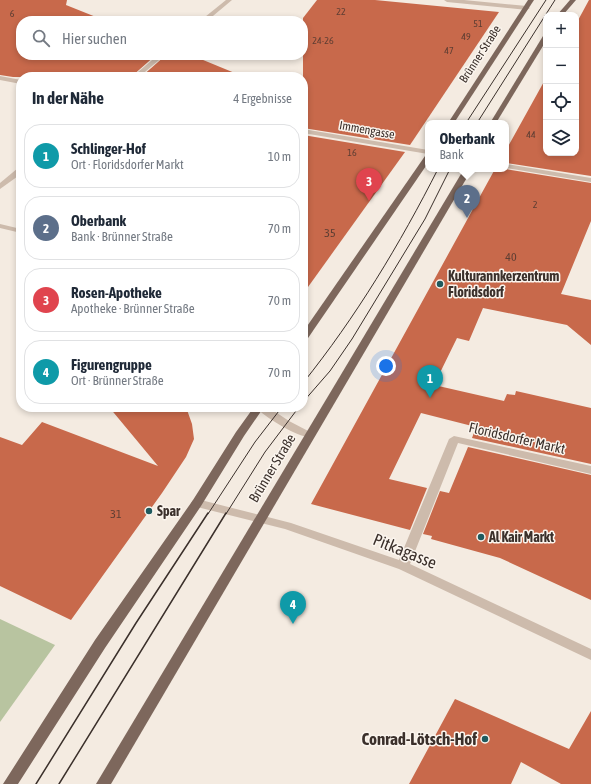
<!DOCTYPE html>
<html lang="de">
<head>
<meta charset="utf-8">
<style>
  :root { --surface:#fff; --page:#f2f2f3; --text:#1f2937; --muted:#747a83; --line:#e0e1e3; --accent:#db2777 }
  body { margin:0; font-family:"Asap Condensed",sans-serif; background:var(--page); color:var(--text) }
  .controls { position:absolute; right:12px; top:12px; display:grid; overflow:hidden; border-radius:8px; box-shadow:0 2px 6px #0003 }
  .controls button { width:36px; height:36px; display:grid; place-items:center; padding:0; border:0; border-bottom:1px solid var(--line); background:var(--surface); color:var(--text); font:20px sans-serif }
  .you { position:absolute; left:386px; top:366px; width:14px; height:14px; margin:-10px; border:3px solid #fff; border-radius:50%; background:#1a73e8; box-shadow:0 0 0 6px #1a73e833 }
  .badge { display:grid; place-items:center; width:26px; height:26px; border-radius:50%; background:var(--accent); color:#fff; font-size:13px; font-weight:700 }
  .pin { position:absolute; translate:-50% -33px; filter:drop-shadow(0 1px 2px #0008) }
  .pin::after { content:''; position:absolute; top:21px; width:14px; height:12px; background:inherit; clip-path:polygon(0 0,100% 0,50% 100%) }
  .popup { position:absolute; left:425px; top:120px; width:84px; height:52px; box-sizing:border-box; display:grid; place-content:center; border-radius:8px; background:var(--surface); filter:drop-shadow(0 1px 3px #0005); font-size:13px; white-space:nowrap; color:var(--muted) }
  .popup b { font-size:15px; color:var(--text) }
  .popup::after { content:''; position:absolute; left:50%; top:100%; margin-left:-8px; border:8px solid transparent; border-top-color:var(--surface) }
  .list { margin:0; padding:0; list-style:none }
  h2 { display:flex; justify-content:space-between; align-items:center; height:52px; margin:0; padding:0 16px; font-size:17px }
  h2 small { font-size:13px; font-weight:400; color:var(--muted) }
  .list li { display:grid; grid-template-columns:26px 1fr auto; gap:12px; align-items:center; box-sizing:border-box; height:64px; margin:0 8px 8px; padding:0 8px; border:1px solid var(--line); border-radius:16px }
  .list b { display:block; font-size:15px; white-space:nowrap }
  .list p { margin:0; font-size:13px; white-space:nowrap; color:var(--muted) }
  .list em { font-size:13px; font-style:normal; color:var(--muted) }
  .icon { flex:none; width:22px; height:22px; fill:none; stroke:currentColor; stroke-width:2; stroke-linecap:round; stroke-linejoin:round }
  .map { position:relative; flex:none; width:591px; height:784px; overflow:hidden }
  .search { position:absolute; background:var(--surface); box-shadow:0 2px 6px #0003; left:16px; top:16px; width:292px; height:44px; display:flex; align-items:center; gap:10px; box-sizing:border-box; padding:0 14px; border-radius:16px; color:var(--muted); font-size:15px }
  .panel { position:absolute; background:var(--surface); box-shadow:0 2px 6px #0003; left:16px; top:72px; width:292px; height:340px; border-radius:16px }
  .map>svg:first-child { display:block }
  .green { fill:#b8c4a0 }
  .building { fill:#c8694b }
  .lines { fill:none; stroke-linecap:round; stroke-linejoin:round }
  .minor { fill:#cdbbac; fill-rule:evenodd }
  .major { fill:#7d675c; fill-rule:evenodd }
  .tram-far1 { stroke:#3b302b; stroke-width:1 }
  .tram { stroke:#3b302b; stroke-width:1.5 }
  .poi-dot { fill:#1f5a5e; stroke:#fbf5ee; stroke-width:1.5 }
  .labels { text-anchor:middle; dominant-baseline:central; stroke-width:3; stroke-linejoin:round; paint-order:stroke }
  .far-number-label { font-size:10px; fill:#5e3e33 }
  .far-street-label { font-size:12px; fill:#3b302b; stroke:#fbf5ee }
  .number-label { font-size:12px; fill:#5e3e33 }
  .poi-label { font-size:14px; font-weight:bold; fill:#3b302b; stroke:#fbf5ee; text-anchor:start }
  .street-label { font-size:14px; fill:#3b302b; stroke:#fbf5ee }
  .near-street-label { font-size:17px; fill:#3b302b; stroke:#fbf5ee }
  .near-poi-label { font-size:17px; font-weight:bold; fill:#3b302b; stroke:#fbf5ee; text-anchor:end }
</style>
</head>
<body>
<div class="map">
<svg width="591" height="784" viewBox="0 0 591 784">
  <rect width="100%" height="100%" fill="#f4ebe1"/>
  <polygon class="green" points="0,619 55,645 0,722"/>
  <g class="building">
    <polygon points="0,0 67,0 66,5 106,21 21,21 21,55 156,55 131,77 13,77 0,75"/>
    <polygon points="317,0 375,0 499,12 410,145 303,128 303,18"/>
    <polygon points="589,0 591,0 591,176 506,163 506,150 546,78 546,153 576,153 576,24"/>
    <polygon points="166,55 191,55 242,76 242,77 141,77"/>
    <polygon points="303,135 405,152 303,294"/>
    <polygon points="495,169 505,169 591,183 591,221 561,294 591,300 591,345 567,325 483,308 469,341 457,338 434,385 504,401 507,394 515,395 516,391 591,408 591,464 472,438 476,427 421,413 389,479 427,488 410,530 311,504"/>
    <polygon points="109,407 186,407 192,424 194,439 186,457 162,493 71,620 0,586 0,437 22,445 42,422 158,466"/>
    <polygon points="468,447 591,475 591,600 500,558 431,539 432,536 423,534 440,491 449,493"/>
    <polygon points="455,699 569,749 591,711 591,784 561,784 521,762 511,784 409,784"/>
  </g>
  <g class="lines">
    <g class="minor">
      <polygon points="226,0 232,0 207,21 200,21"/>
      <polygon points="444,0 464,0 527,6 530,8 527,10 447,2"/>
      <polygon points="158,55 165,55 139,77 132,77"/>
      <polygon points="0,76 21,80 21,84 0,80"/>
      <polygon points="303,129 428,150 428,154 303,133"/>
      <polygon points="506,164 591,178 591,182 506,168"/>
      <polygon points="18,168 21,168 21,174 0,189 0,183"/>
      <polygon points="0,224 21,229 21,233 0,228"/>
      <path d="M256 407H268L289 421 312 433 313 435 312 437C302 440 262 416 256 407Z"/>
      <polygon points="454,436 591,466 591,474 458,443 410,564 591,649 591,660 399,569 285,529 193,506 191,503 193,500 197,499 291,523 399,560 449,439"/>
    </g>
    <g class="major">
      <polygon points="528,0 534,0 454,123 448,123"/>
      <polygon points="570,0 576,0 563,15 557,15"/>
      <polygon points="546,34 546,41 496,123 490,123 543,36"/>
      <polygon points="425,156 428,156 428,163 306,341 303,342 303,332"/>
      <polygon points="464,169 472,169 111,784 96,784"/>
      <polygon points="254,407 264,407 244,436 201,506 105,648 18,784 3,784 95,640 193,500 236,432"/>
    </g>
    <g class="tram-far1">
      <polyline points="466,123 546,0"/>
      <polyline points="477,123 555,0"/>
      <path d="M303 383C356 317 400 244 438 169"/>
      <polyline points="303,402 330,371 352,339 425,219 450,169"/>
      <polyline points="208,514 255,442 282,407"/>
      <polyline points="226,514 265,452 299,407"/>
    </g>
    <g class="tram">
      <polyline points="36,784 136,623 208,513"/>
      <polyline points="59,784 226,513"/>
    </g>
  </g>
  <g class="poi-dot">
    <circle cx="440" cy="284" r="4"/>
    <circle cx="149" cy="511" r="4"/>
    <circle cx="481" cy="537" r="4"/>
    <circle cx="485" cy="739" r="4"/>
  </g>
  <g class="labels">
    <g class="far-number-label">
      <text x="341" y="11">22</text>
      <text x="12" y="13">6</text>
      <text x="478" y="23">51</text>
      <text x="466" y="36">49</text>
      <text x="323" y="40">24-26</text>
      <text x="449" y="50">47</text>
      <text x="531" y="134">44</text>
      <text x="352" y="152">16</text>
      <text x="535" y="204">2</text>
    </g>
    <g class="far-street-label">
      <text transform="translate(480 54) rotate(-57)">Brünner Straße</text>
      <text transform="translate(367 130) rotate(10)">Immengasse</text>
    </g>
    <g class="number-label">
      <text x="330" y="233">35</text>
      <text x="511" y="257">40</text>
      <text x="116" y="514">31</text>
    </g>
    <g class="poi-label">
      <text x="448" y="276">Kulturannkerzentrum<tspan x="448" dy="16">Floridsdorf</tspan></text>
      <text x="157" y="511">Spar</text>
      <text x="489" y="537">Al Kair Markt</text>
    </g>
    <g class="street-label">
      <text transform="translate(517 438) rotate(13)">Floridsdorfer Markt</text>
      <text transform="translate(272 468) rotate(-59)">Brünner Straße</text>
    </g>
    <g class="near-street-label">
      <text transform="translate(405 551) rotate(22)">Pitkagasse</text>
    </g>
    <g class="near-poi-label">
      <text x="477" y="739">Conrad-Lötsch-Hof</text>
    </g>
  </g>
</svg>
<div class="controls">
<button>+</button>
<button>−</button>
<button><svg class="icon" aria-label="locate" viewBox="0 0 24 24"><circle cx="12" cy="12" r="6"/><path d="M12 2v4M12 18v4M2 12h4M18 12h4"/></svg></button>
<button><svg class="icon" aria-label="layers" viewBox="0 0 24 24"><path d="M12 4l9 5-9 5-9-5zM3 14l9 5 9-5"/></svg></button>
</div>
<div class="you"></div>
<div class="pin badge" style="left:430px;top:398px;background:#0f9aa8">1</div>
<div class="pin badge" style="left:467px;top:218px;background:#5c6f8a">2</div>
<div class="popup"><b>Oberbank</b>Bank</div>
<div class="pin badge" style="left:369px;top:201px;background:#e0444e">3</div>
<div class="pin badge" style="left:293px;top:624px;background:#0f9aa8">4</div>
<div class="search"><svg class="icon" aria-label="search" viewBox="0 0 24 24"><circle cx="10" cy="10" r="6"/><path d="M15 15l6 6"/></svg>Hier suchen</div>
<section class="panel">
<h2>In der Nähe<small>4 Ergebnisse</small></h2>
<ul class="list">
<li><span class="badge" style="background:#0f9aa8">1</span><div><b>Schlinger-Hof</b><p>Ort · Floridsdorfer Markt</p></div><em>10 m</em></li>
<li><span class="badge" style="background:#5c6f8a">2</span><div><b>Oberbank</b><p>Bank · Brünner Straße</p></div><em>70 m</em></li>
<li><span class="badge" style="background:#e0444e">3</span><div><b>Rosen-Apotheke</b><p>Apotheke · Brünner Straße</p></div><em>70 m</em></li>
<li><span class="badge" style="background:#0f9aa8">4</span><div><b>Figurengruppe</b><p>Ort · Brünner Straße</p></div><em>70 m</em></li>
</ul>
</section>
</div>
</body>
</html>
